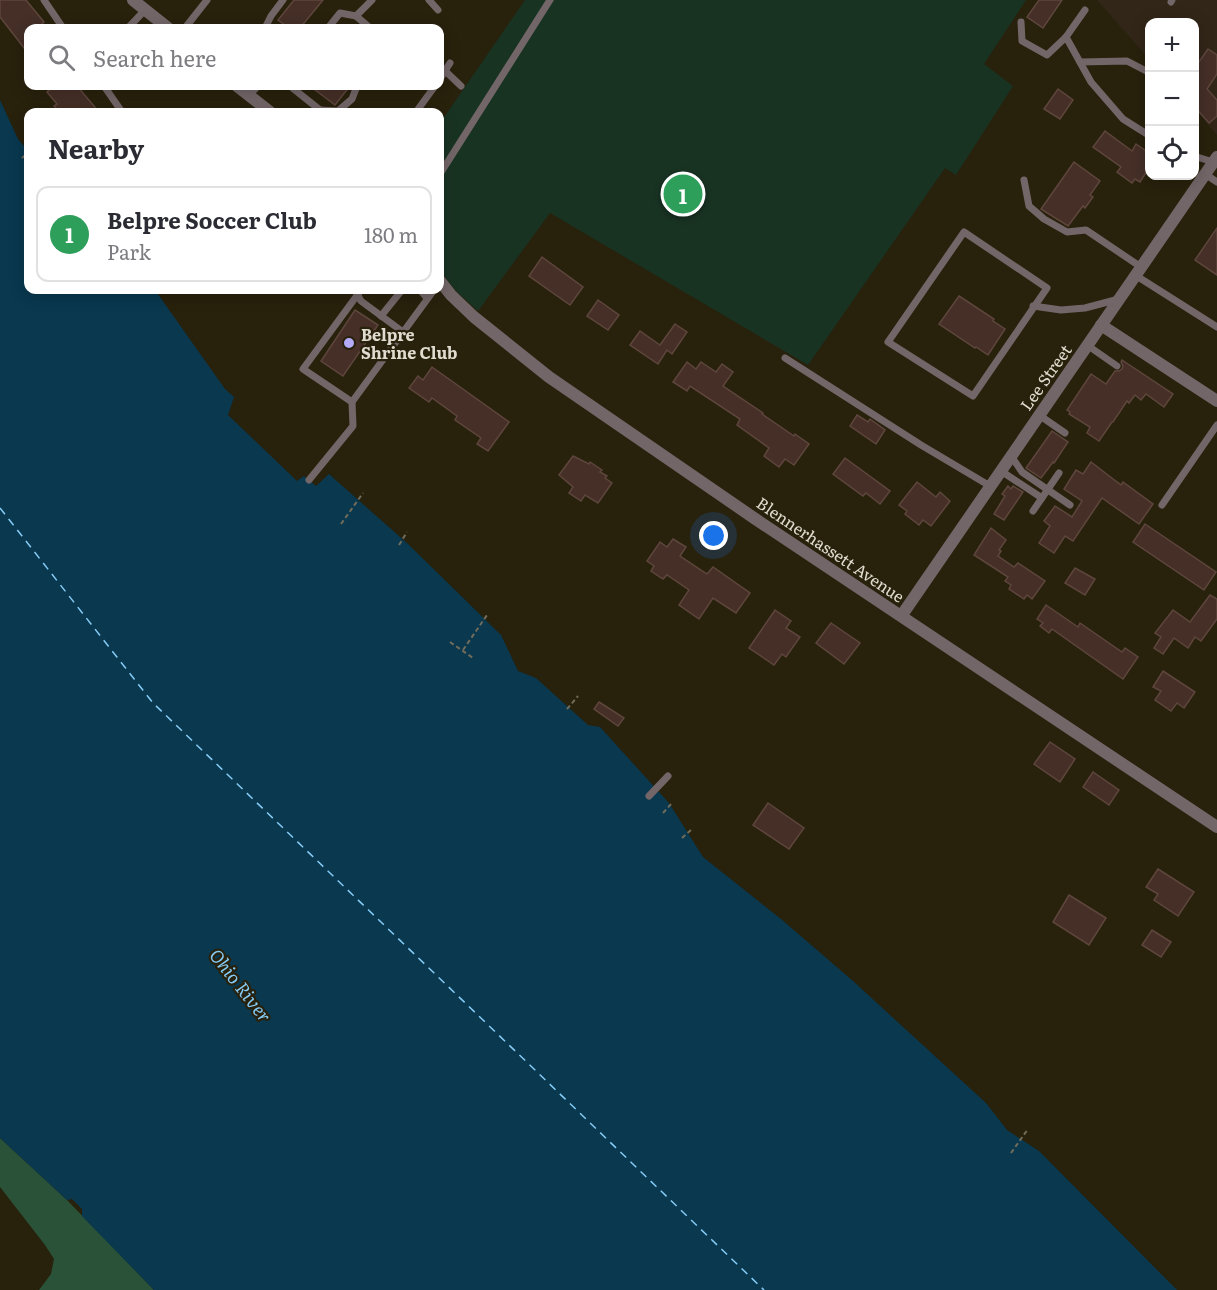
<!DOCTYPE html>
<html lang="en">
<head>
<meta charset="utf-8">
<style>
  :root { --surface:#fff; --page:#f7f7f7; --text:#2b2b33; --muted:#7c7c81; --line:#e1e1e2; --accent:#7c3aed }
  body { margin:0; font-family:Literata,serif; background:var(--page); color:var(--text) }
  .controls { position:absolute; right:18px; top:18px; display:grid; overflow:hidden; border-radius:12px; box-shadow:0 3px 15px #0003 }
  .controls button { width:54px; height:54px; display:grid; place-items:center; padding:0; border:0; border-bottom:2px solid var(--line); background:var(--surface); color:var(--text); font:30px sans-serif }
  .you { position:absolute; left:714px; top:536px; width:21px; height:21px; margin:-15px; border:4px solid #fff; border-radius:50%; background:#1a73e8; box-shadow:0 0 0 9px #1a73e833 }
  .badge { display:grid; place-items:center; width:39px; height:39px; border-radius:50%; background:var(--accent); color:#fff; font-size:20px; font-weight:700 }
  .pin { position:absolute; translate:-50% -50%; border:3px solid #fff; box-shadow:0 2px 6px #0006 }
  .list { margin:0; padding:0; list-style:none }
  h2 { display:flex; justify-content:space-between; align-items:center; height:78px; margin:0; padding:0 24px; font-size:26px }
  h2 small { font-size:20px; font-weight:400; color:var(--muted) }
  .list li { display:grid; grid-template-columns:39px 1fr auto; gap:18px; align-items:center; box-sizing:border-box; height:96px; margin:0 12px 12px; padding:0 12px; border:2px solid var(--line); border-radius:12px }
  .list b { display:block; font-size:22px; white-space:nowrap }
  .list p { margin:0; font-size:20px; white-space:nowrap; color:var(--muted) }
  .list em { font-size:20px; font-style:normal; color:var(--muted) }
  .icon { flex:none; width:33px; height:33px; fill:none; stroke:currentColor; stroke-width:2; stroke-linecap:round; stroke-linejoin:round }
  .map { position:relative; flex:none; width:1217px; height:1290px; overflow:hidden }
  .search { position:absolute; background:var(--surface); box-shadow:0 3px 15px #0003; left:24px; top:24px; width:420px; height:66px; display:flex; align-items:center; gap:15px; box-sizing:border-box; padding:0 21px; border-radius:12px; color:var(--muted); font-size:22px }
  .panel { position:absolute; background:var(--surface); box-shadow:0 3px 15px #0003; left:24px; top:108px; width:420px; height:186px; border-radius:12px }
  .map>svg:first-child { display:block }
  .commercial { fill:#322618 }
  .green { fill:#193323 }
  .forest { fill:#2a5239 }
  .water { fill:#09384f }
  .lines { fill:none; stroke-linecap:round; stroke-linejoin:round }
  .ferry { stroke:#85cbf5; stroke-width:1.5; stroke-dasharray:8 6; stroke-linecap:butt }
  .building { fill:#452f27; stroke:#5e463d; stroke-width:1.5 }
  .path { stroke:#726c5a; stroke-width:2; stroke-dasharray:4.5 3; stroke-linecap:butt }
  .service { stroke:#736668; stroke-width:7 }
  .minor { stroke:#736668; stroke-width:12 }
  .tertiary { stroke:#736668; stroke-width:12 }
  .poi-dot { fill:#b4acf9; stroke:#28210c; stroke-width:2 }
  .labels { text-anchor:middle; dominant-baseline:central; stroke-width:4.5; stroke-linejoin:round; paint-order:stroke }
  .poi-label { font-size:16px; font-weight:bold; fill:#e0dccf; stroke:#28210c; text-anchor:start }
  .street-label { font-size:16px; fill:#e0dccf; stroke:#28210c }
  .water-label { font-size:18px; font-style:italic; fill:#85cbf5; stroke:#28210c }
</style>
</head>
<body>
<div class="map">
<svg width="1217" height="1290" viewBox="0 0 1217 1290">
  <rect width="100%" height="100%" fill="#28210c"/>
  <polygon class="commercial" points="1097,0 1217,0 1217,135 1195,109 1194,22 1150,22 1149,59"/>
  <polygon class="green" points="525,0 1026,0 984,64 1013,86 956,175 945,168 808,365 550,213 478,311 456,291 440,271 440,123"/>
  <polygon class="forest" points="0,1138 67,1200 154,1290 39,1290 51,1274 54,1259 45,1245 0,1187"/>
  <polygon class="water" points="0,100 18,139 28,151 28,290 155,290 225,389 234,397 228,415 297,481 304,476 316,486 329,474 408,544 501,635 518,671 536,678 588,725 600,727 669,803 703,857 781,919 853,981 986,1103 1007,1130 1039,1151 1177,1290 154,1290 82,1216 82,1209 72,1199 67,1200 0,1138"/>
  <g class="lines">
    <polyline class="ferry" points="0,508 153,703 764,1290"/>
  </g>
  <g class="building">
    <polygon points="0,0 26,0 44,22 42,24 45,28 28,28 28,53 0,17"/>
    <polygon points="294,0 323,0 300,28 289,28 278,20"/>
    <polygon points="1039,0 1062,0 1043,28 1027,17"/>
    <polygon points="1208,49 1217,55 1217,74 1207,89 1217,100 1217,116 1209,123 1194,106 1194,69"/>
    <polygon points="45,86 77,86 99,112 59,112 54,106 57,104 47,92 49,90"/>
    <polygon points="310,86 350,86 335,105"/>
    <polygon points="1058,89 1073,100 1060,119 1044,109"/>
    <polygon points="1105,131 1132,151 1136,144 1149,153 1149,168 1140,182 1135,179 1132,183 1117,172 1121,167 1093,147"/>
    <polygon points="1074,162 1100,181 1090,195 1093,197 1085,208 1083,206 1068,226 1041,209"/>
    <polygon points="1217,228 1217,275 1195,260"/>
    <polygon points="542,257 583,287 570,305 529,276"/>
    <polygon points="959,296 994,319 993,321 1005,329 988,355 976,347 975,348 939,324"/>
    <polygon points="598,300 619,315 608,330 587,316"/>
    <polygon points="355,310 378,325 343,376 321,361"/>
    <polygon points="675,324 687,332 672,354 667,350 658,364 630,345 640,331 660,345"/>
    <polygon points="1122,360 1173,394 1164,407 1146,394 1141,400 1135,395 1129,403 1127,401 1113,422 1112,422 1099,441 1087,433 1090,427 1069,414 1070,412 1067,410 1091,374 1106,384 1115,371 1119,371 1122,369 1123,366 1121,362"/>
    <polygon points="687,362 696,369 701,362 716,372 722,364 733,372 723,386 763,413 762,414 794,436 795,434 809,444 794,465 785,459 779,467 764,456 769,448 737,425 740,419 690,386 687,391 673,382"/>
    <polygon points="432,367 509,422 488,451 477,444 481,438 455,420 457,416 432,398 429,402 409,388 418,376 423,380"/>
    <polygon points="857,415 868,422 870,419 885,430 876,444 850,426"/>
    <polygon points="1052,431 1068,442 1054,463 1053,462 1041,478 1026,468"/>
    <polygon points="573,456 589,464 590,462 602,470 600,472 607,476 605,478 612,483 598,503 585,495 581,501 569,493 573,487 559,475"/>
    <polygon points="845,458 890,491 880,504 866,493 863,496 833,474"/>
    <polygon points="1091,462 1121,485 1123,482 1153,504 1139,524 1102,498 1073,541 1065,536 1054,553 1039,543 1050,526 1044,521 1055,506 1072,517 1082,501 1064,489 1076,470 1083,474"/>
    <polygon points="917,482 936,497 940,492 950,501 931,526 923,520 919,525 905,514 907,511 899,505"/>
    <polygon points="1008,486 1011,489 1013,486 1023,492 1004,520 994,514 1005,496 1002,494"/>
    <polygon points="1145,524 1216,572 1204,590 1133,542"/>
    <polygon points="991,528 1006,540 999,550 1001,551 998,556 1014,567 1018,563 1045,581 1032,599 1027,595 1024,599 1009,589 1011,585 1005,581 1008,577 974,555"/>
    <polygon points="673,539 686,547 680,556 707,574 713,567 750,593 736,613 713,598 699,619 679,605 689,590 667,575 663,579 651,571 654,566 647,561 660,542 667,547"/>
    <polygon points="1075,568 1095,579 1085,595 1065,583"/>
    <polygon points="1210,595 1217,599 1217,619 1201,641 1195,637 1188,648 1174,638 1163,654 1154,648 1161,637 1155,633 1173,610 1190,622"/>
    <polygon points="1046,605 1078,627 1080,623 1122,652 1125,648 1138,657 1123,679 1052,629 1049,633 1040,626 1043,623 1037,619"/>
    <polygon points="775,610 791,621 786,628 800,637 786,657 782,654 774,665 749,648"/>
    <polygon points="831,623 860,643 844,664 816,643"/>
    <polygon points="1163,671 1195,692 1184,708 1177,703 1171,711 1155,700 1161,691 1153,687"/>
    <polygon points="599,702 624,718 618,726 594,709"/>
    <polygon points="1050,742 1075,759 1060,782 1034,764"/>
    <polygon points="1093,772 1119,790 1109,805 1083,787"/>
    <polygon points="768,803 804,828 789,849 753,825"/>
    <polygon points="1158,869 1194,892 1178,916 1154,900 1158,894 1146,887"/>
    <polygon points="1069,895 1106,918 1089,945 1053,922"/>
    <polygon points="1152,930 1171,942 1161,957 1142,945"/>
  </g>
  <g class="lines">
    <g class="path">
      <polyline points="22,158 28,153"/>
      <polyline points="341,524 363,493"/>
      <polyline points="399,545 407,532"/>
      <polyline points="450,642 473,658"/>
      <polyline points="463,650 487,615"/>
      <polyline points="567,709 578,696"/>
      <polyline points="663,813 673,802"/>
      <polyline points="682,838 692,829"/>
      <polyline points="1011,1153 1028,1129"/>
    </g>
    <g class="service">
      <polyline points="44,0 63,28"/>
      <polyline points="429,0 438,10"/>
      <polyline points="1171,2 1172,0"/>
      <polyline points="356,16 370,28"/>
      <polyline points="1021,22 1022,41 1047,55 1066,37 1085,10"/>
      <polyline points="128,28 145,10"/>
      <polyline points="185,28 207,0"/>
      <polyline points="265,28 271,16 283,0"/>
      <polyline points="328,28 340,13 356,16 372,0"/>
      <polyline points="1066,37 1091,82 1123,119 1150,136"/>
      <polyline points="1080,62 1127,61 1150,73"/>
      <polyline points="440,66 461,86"/>
      <polyline points="440,79 450,63"/>
      <polyline points="104,86 122,112"/>
      <polyline points="290,86 320,110 318,112"/>
      <polyline points="249,95 258,86"/>
      <polyline points="320,110 338,111 352,99 357,86"/>
      <polyline points="416,112 435,86"/>
      <polyline points="1194,156 1213,162"/>
      <polyline points="440,174 550,0"/>
      <polyline points="1205,174 1217,182"/>
      <polyline points="1024,180 1029,206 1044,219 1067,232 1086,230 1141,267"/>
      <polygon points="964,232 1047,288 973,396 888,342"/>
      <polyline points="1135,275 1217,327"/>
      <polyline points="361,290 303,369 352,402 434,290"/>
      <polyline points="420,290 427,298"/>
      <polyline points="357,294 361,301 403,332"/>
      <polyline points="1033,306 1061,310 1085,308 1119,299"/>
      <polyline points="381,316 402,290"/>
      <polyline points="1087,345 1117,366"/>
      <polyline points="785,358 921,445 990,486"/>
      <polyline points="1039,415 1065,433"/>
      <polyline points="1011,456 1022,472 1070,505"/>
      <polyline points="1001,471 1042,498"/>
      <polyline points="309,480 353,426 352,402"/>
      <polyline points="1162,505 1217,425"/>
      <polyline points="1033,511 1059,473"/>
      <polyline points="649,796 668,776"/>
    </g>
    <g class="minor">
      <polyline points="1101,325 1217,401"/>
      <polyline points="900,615 904,612 1217,157"/>
    </g>
    <g class="tertiary">
      <polyline points="133,0 168,28"/>
      <polyline points="237,86 270,112"/>
      <polyline points="440,281 451,295 474,317 549,377 754,518 1217,827"/>
    </g>
  </g>
  <circle class="poi-dot" cx="349" cy="343" r="6"/>
  <g class="labels">
    <g class="poi-label">
      <text x="361" y="334">Belpre<tspan x="361" dy="18">Shrine Club</tspan></text>
    </g>
    <g class="street-label">
      <text transform="translate(1045 377) rotate(-55)">Lee Street</text>
      <text transform="translate(831 549) rotate(34)">Blennerhassett Avenue</text>
    </g>
    <g class="water-label">
      <text transform="translate(241 985) rotate(52)">Ohio River</text>
    </g>
  </g>
</svg>
<div class="controls">
<button>+</button>
<button>−</button>
<button><svg class="icon" aria-label="locate" viewBox="0 0 24 24"><circle cx="12" cy="12" r="6"/><path d="M12 2v4M12 18v4M2 12h4M18 12h4"/></svg></button>
</div>
<div class="you"></div>
<div class="pin badge" style="left:683px;top:194px;background:#2e9e5b">1</div>
<div class="search"><svg class="icon" aria-label="search" viewBox="0 0 24 24"><circle cx="10" cy="10" r="6"/><path d="M15 15l6 6"/></svg>Search here</div>
<section class="panel">
<h2>Nearby<small></small></h2>
<ul class="list">
<li><span class="badge" style="background:#2e9e5b">1</span><div><b>Belpre Soccer Club</b><p>Park</p></div><em>180 m</em></li>
</ul>
</section>
</div>
</body>
</html>
